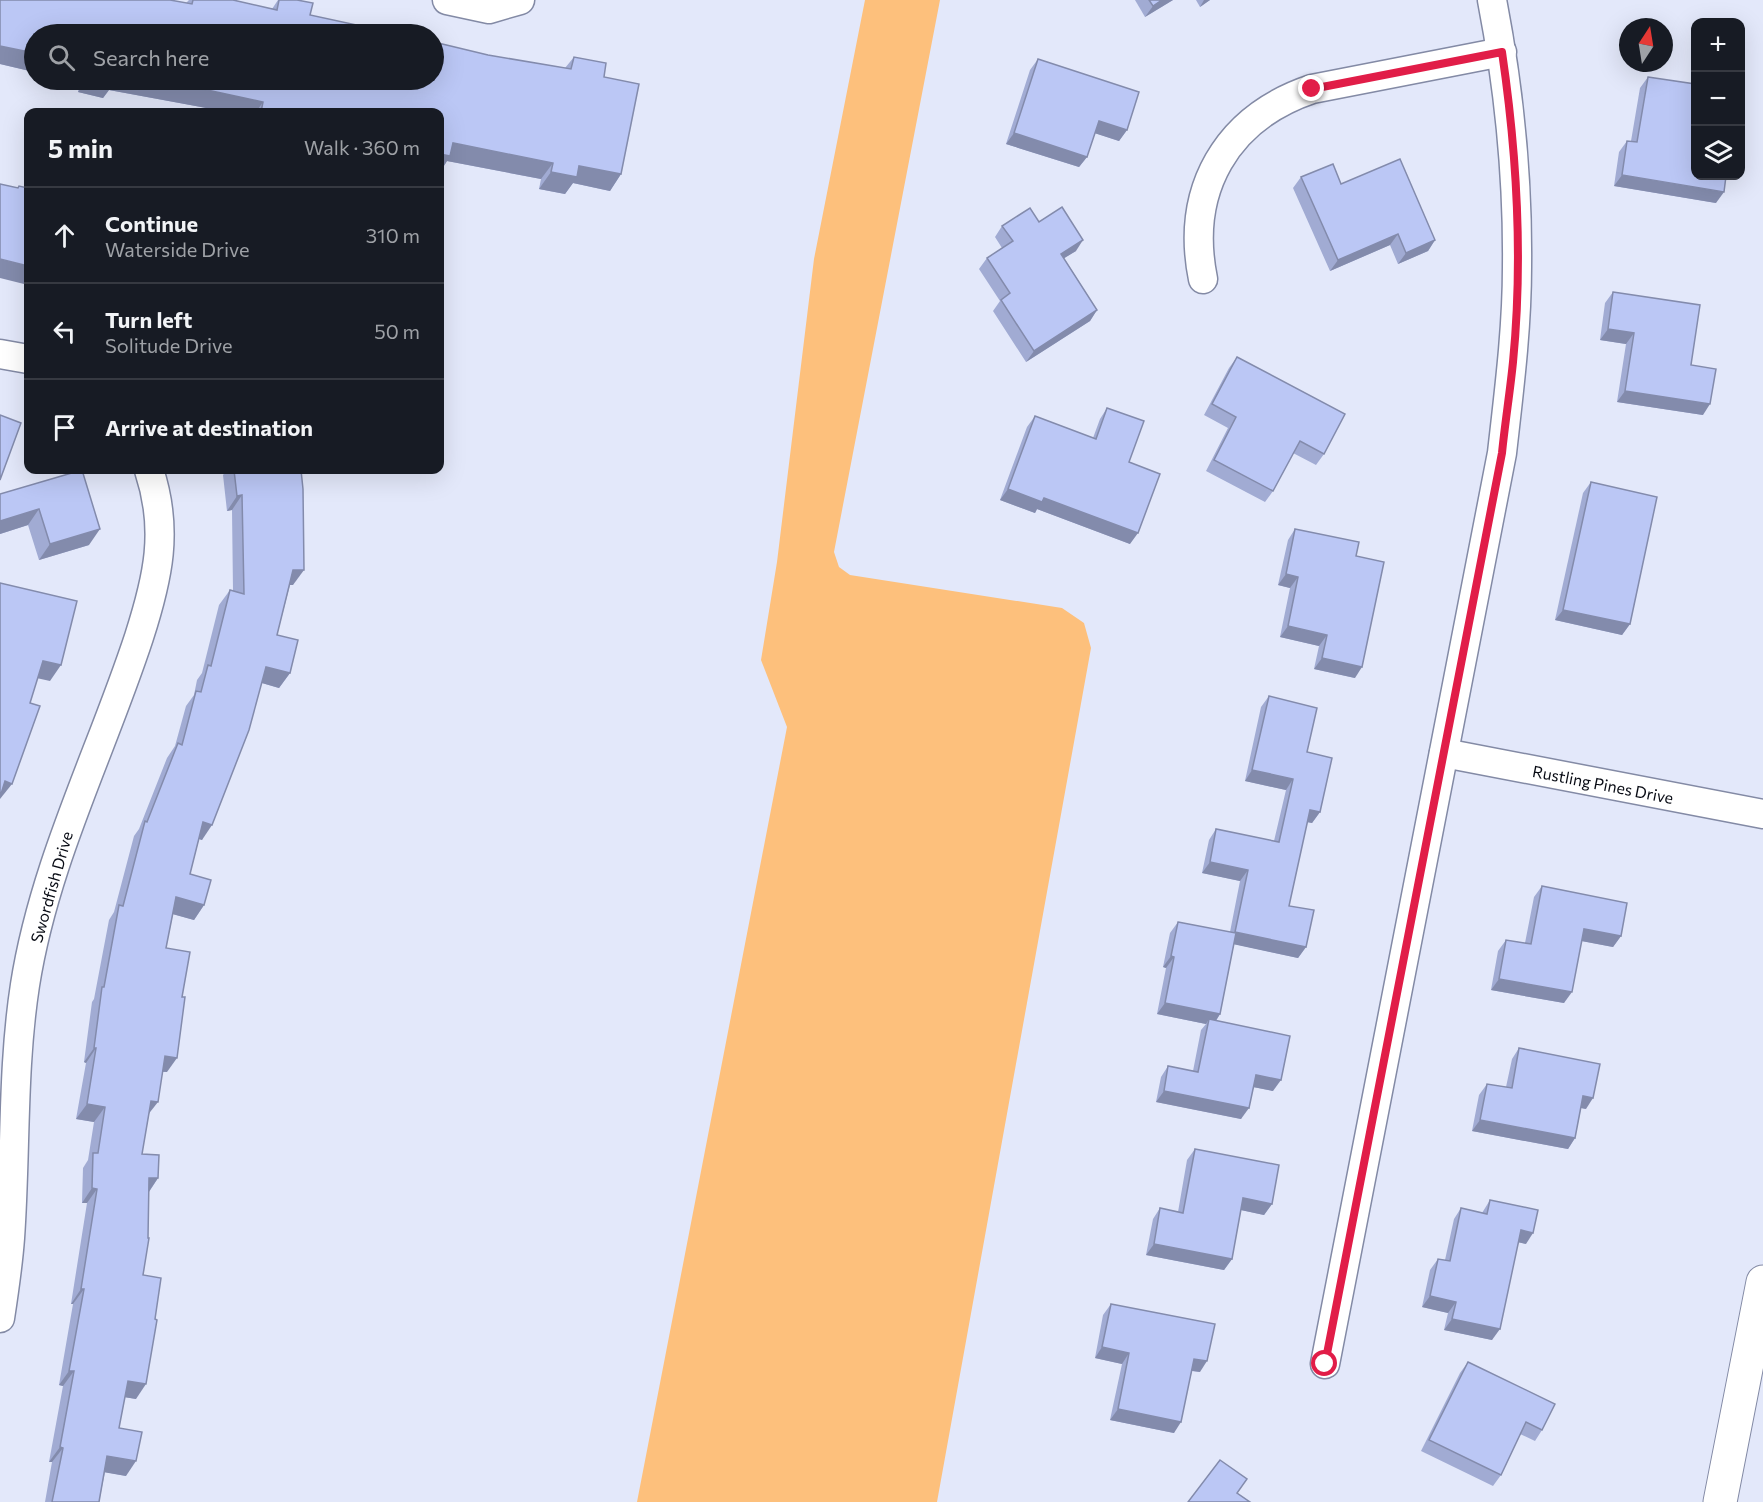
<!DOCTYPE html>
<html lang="en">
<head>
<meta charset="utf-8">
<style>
  :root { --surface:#171b24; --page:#20242c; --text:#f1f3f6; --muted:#9ea1a6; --line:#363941 }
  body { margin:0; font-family:Commissioner,sans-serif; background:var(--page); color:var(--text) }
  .controls { position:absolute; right:18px; top:18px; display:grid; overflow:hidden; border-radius:12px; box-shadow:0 6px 24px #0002 }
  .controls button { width:54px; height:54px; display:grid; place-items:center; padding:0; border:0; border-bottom:2px solid var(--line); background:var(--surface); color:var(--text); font:30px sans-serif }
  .compass { position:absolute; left:1619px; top:18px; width:54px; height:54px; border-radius:50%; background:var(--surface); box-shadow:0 6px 24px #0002; rotate:12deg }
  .stop { position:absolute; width:18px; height:18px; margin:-14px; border:4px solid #e11d48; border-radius:50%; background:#fff }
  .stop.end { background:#e11d48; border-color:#fff; box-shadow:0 2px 6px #0008 }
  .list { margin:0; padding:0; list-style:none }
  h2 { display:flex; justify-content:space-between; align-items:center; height:78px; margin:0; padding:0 24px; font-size:26px }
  h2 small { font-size:20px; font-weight:400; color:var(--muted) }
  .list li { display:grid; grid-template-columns:39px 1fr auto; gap:18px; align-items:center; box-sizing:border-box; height:96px; padding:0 24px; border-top:2px solid var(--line) }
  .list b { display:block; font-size:22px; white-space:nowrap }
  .list p { margin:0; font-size:20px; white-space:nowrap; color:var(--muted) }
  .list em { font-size:20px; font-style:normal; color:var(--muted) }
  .icon { flex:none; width:33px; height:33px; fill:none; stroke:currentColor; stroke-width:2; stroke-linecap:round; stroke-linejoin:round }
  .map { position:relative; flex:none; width:1763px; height:1502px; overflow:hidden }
  .search { position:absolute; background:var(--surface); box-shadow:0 6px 24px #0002; left:24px; top:24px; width:420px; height:66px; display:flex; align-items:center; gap:15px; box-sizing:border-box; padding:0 21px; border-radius:33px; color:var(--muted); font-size:22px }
  .panel { position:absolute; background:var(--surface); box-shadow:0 6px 24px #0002; left:24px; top:108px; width:420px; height:366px; border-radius:12px }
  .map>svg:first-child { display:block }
  .water { fill:#fdc07c }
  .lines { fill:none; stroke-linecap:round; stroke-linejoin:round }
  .minor-casing { stroke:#838aa5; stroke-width:31 }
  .tertiary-casing { stroke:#838aa5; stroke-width:35 }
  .minor { stroke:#fff; stroke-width:28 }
  .tertiary { stroke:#fff; stroke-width:33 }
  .wall { fill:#a1abd3 }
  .shaded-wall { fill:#838bac }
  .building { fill:#bbc7f5; stroke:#838bac; stroke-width:1.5 }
  .route { stroke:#e11d48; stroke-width:8 }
  .labels { text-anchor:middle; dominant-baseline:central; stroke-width:4.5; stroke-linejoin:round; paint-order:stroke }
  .street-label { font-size:16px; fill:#080b14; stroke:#fff }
</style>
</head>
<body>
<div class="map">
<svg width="1763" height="1502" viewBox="0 0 1763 1502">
  <rect width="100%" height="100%" fill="#e3e8fa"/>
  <polygon class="water" points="865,0 940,0 834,552 839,567 850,575 1062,608 1084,623 1091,648 937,1502 637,1502 787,727 761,660 777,562 814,259"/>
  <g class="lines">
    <g class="minor-casing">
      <g id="minor">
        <polyline points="447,0 489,9 520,0"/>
        <path d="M1203 279C1185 190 1226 118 1312 89L1502 52"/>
        <polyline points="0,354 28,359"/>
        <polyline points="1444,753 1763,814"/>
        <path d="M0 1318C4 1292 8 1265 10 1238 16 1153 12 1069 25 985 44 863 101 753 139 637 158 578 169 530 149 470"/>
        <path d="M1325 1364 1502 453C1509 391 1517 329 1517 267 1518 177 1509 88 1492 0"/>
      </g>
    </g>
    <g class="tertiary-casing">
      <polyline id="tertiary" points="1720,1502 1763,1282"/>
    </g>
    <use href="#minor" class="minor"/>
    <use href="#tertiary" class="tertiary"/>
  </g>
  <g class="wall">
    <polygon points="0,0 186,3 189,0 233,0 272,9 278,0 297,0 310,15 34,34 34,72 0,64"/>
    <polygon points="1135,0 1173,0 1145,17"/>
    <polygon points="1196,0 1210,0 1200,7"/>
    <polygon points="488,55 565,68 574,57 604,77 621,174 610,191 573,183 565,194 539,189 541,179 447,161 440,172 440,112 226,112 201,107 109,90 103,98 78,92 80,82 69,80 434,80"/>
    <polygon points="1038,59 1127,130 1119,141 1095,133 1087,157 1079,167 1006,144 1030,70"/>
    <polygon points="1648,77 1695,176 1716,203 1614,186 1619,152 1627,141 1631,141 1640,88"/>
    <polygon points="1301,177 1341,184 1435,240 1428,251 1398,264 1390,245 1330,271 1293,188"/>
    <polygon points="1039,222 1076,251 1064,258 1097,310 1090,321 1026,362 993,311 1000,301 979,269 987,258 1002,248 995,237 1002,226"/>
    <polygon points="1613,292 1691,365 1703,415 1617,402 1626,344 1600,340 1605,303"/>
    <polygon points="1237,357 1324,454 1316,465 1293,453 1273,491 1265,502 1206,471 1228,428 1204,415 1229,368"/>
    <polygon points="1107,408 1129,462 1130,544 1037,509 1035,513 1000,500 1027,427 1035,416 1093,438 1100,419"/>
    <polygon points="82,470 89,545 39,560 28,525 0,534 0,494"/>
    <polygon points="227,470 301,470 293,585 290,585 277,635 290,673 279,688 262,683 202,840 199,839 190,874 204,905 194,920 173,914 166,948 167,1072 163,1072 149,1114 142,1154 158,1178 149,1192 136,1399 125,1397 119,1428 126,1476 105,1472 99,1502 45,1502 52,1462 49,1462 63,1386 59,1385 73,1304 71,1304 87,1203 82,1203 83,1168 88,1160 94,1122 76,1119 86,1063 84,1062 92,1002 94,999 109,920 114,912 134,836 139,829 167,758 175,746 186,706 194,695 197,680 202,673 219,605 230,590 233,591 232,510 227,511 223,475"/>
    <polygon points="1591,482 1630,624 1622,635 1555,620 1583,493"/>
    <polygon points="1295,529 1356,556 1355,678 1314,669 1319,646 1280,637 1290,588 1278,585 1288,540"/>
    <polygon points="1269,696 1307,752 1320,812 1312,823 1307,822 1289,906 1306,947 1298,958 1234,944 1220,1014 1216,1021 1273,1091 1253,1087 1241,1119 1156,1102 1161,1077 1168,1066 1193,1071 1201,1030 1206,1024 1157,1014 1166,968 1163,967 1170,933 1178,922 1230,932 1240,881 1202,873 1209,840 1216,829 1274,841 1286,790 1245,781 1261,707"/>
    <polygon points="1542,886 1621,936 1613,947 1582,941 1564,1003 1491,990 1498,951 1506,940 1525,943 1534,897"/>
    <polygon points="1519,1048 1586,1109 1581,1108 1575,1138 1568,1149 1472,1131 1479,1095 1487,1084 1506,1087 1512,1059"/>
    <polygon points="1195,1149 1272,1204 1264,1215 1241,1210 1232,1259 1224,1270 1146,1255 1153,1219 1160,1208 1178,1212 1187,1160"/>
    <polygon points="1490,1200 1526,1244 1518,1242 1492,1340 1444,1330 1448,1313 1422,1307 1430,1270 1438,1259 1445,1260 1454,1219 1461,1208 1482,1213"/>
    <polygon points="1111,1304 1200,1372 1192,1371 1174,1433 1110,1420 1122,1364 1095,1358 1103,1315"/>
    <polygon points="1468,1362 1542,1430 1535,1441 1520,1434 1501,1475 1493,1486 1421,1451 1460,1373"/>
  </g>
  <g class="shaded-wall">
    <polygon points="1162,0 1173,0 1145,17 1153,6"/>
    <polygon points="1204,0 1210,0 1200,7"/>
    <polygon points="0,46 34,53 34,72 0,64"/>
    <polygon points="69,80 82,80 80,82"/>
    <polygon points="87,80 151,80 212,91 263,102 256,112 226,112 201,107 109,90 103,98 78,92"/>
    <polygon points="1099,121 1127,130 1119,141 1091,132"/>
    <polygon points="1014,133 1087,157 1079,167 1006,144"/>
    <polygon points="453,143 553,163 541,179 447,161 440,172 440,154"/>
    <polygon points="579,166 621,174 610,191 573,183 565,194 539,189 551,172"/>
    <polygon points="1622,175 1724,192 1716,203 1614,186"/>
    <polygon points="1398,234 1390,245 1330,271 1338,260"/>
    <polygon points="1083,240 1076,251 1053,265 1061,254"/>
    <polygon points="1435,240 1428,251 1398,264 1406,253"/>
    <polygon points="0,259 28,266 28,285 0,278"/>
    <polygon points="1097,310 1090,321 1026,362 1034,351"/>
    <polygon points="1608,329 1634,333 1626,344 1600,340"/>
    <polygon points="1625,391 1710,404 1703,415 1617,402"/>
    <polygon points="1008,489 1044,498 1138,533 1130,544 1037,509 1035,513 1000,500"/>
    <polygon points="242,495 232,510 227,511 237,496"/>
    <polygon points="39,509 28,525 0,534 0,521"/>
    <polygon points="100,529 89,545 39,560 50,544"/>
    <polygon points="293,570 304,570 293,585 283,585"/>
    <polygon points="1286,574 1298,577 1290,588 1278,585"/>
    <polygon points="1563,610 1630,624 1622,635 1555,620"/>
    <polygon points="1288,626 1327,635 1319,646 1280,637"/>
    <polygon points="1322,658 1362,667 1355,678 1314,669"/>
    <polygon points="43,661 61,665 50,681 32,677"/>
    <polygon points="266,667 290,673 279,688 255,681"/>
    <polygon points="1252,770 1293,779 1286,790 1245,781"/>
    <polygon points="5,781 12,784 0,799 0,789"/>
    <polygon points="1310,810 1320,812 1312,823 1302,821"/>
    <polygon points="203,822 212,825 202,840 193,837"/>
    <polygon points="1210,862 1248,870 1240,881 1202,873"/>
    <polygon points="176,897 204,905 194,920 165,912"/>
    <polygon points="1584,929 1621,936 1613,947 1576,940"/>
    <polygon points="1235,932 1306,947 1298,958 1228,943"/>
    <polygon points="1171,956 1174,957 1166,968 1163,967"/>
    <polygon points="1499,979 1572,992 1564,1003 1491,990"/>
    <polygon points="1165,1003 1220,1014 1213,1025 1209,1019 1206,1024 1157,1014"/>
    <polygon points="94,1048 96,1048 86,1063 84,1062"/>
    <polygon points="165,1056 177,1058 167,1072 155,1071"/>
    <polygon points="1256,1075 1281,1080 1273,1091 1248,1086"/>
    <polygon points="1164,1091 1249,1108 1241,1119 1156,1102"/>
    <polygon points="1583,1096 1593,1098 1586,1109 1576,1107"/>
    <polygon points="151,1101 158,1102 147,1116"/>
    <polygon points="87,1104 105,1107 94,1122 76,1119"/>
    <polygon points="1480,1120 1575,1138 1568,1149 1472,1131"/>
    <polygon points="149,1178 158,1178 148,1193"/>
    <polygon points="92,1188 97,1189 87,1203 82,1203"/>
    <polygon points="1243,1198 1272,1204 1264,1215 1236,1209"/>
    <polygon points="1521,1230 1533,1233 1526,1244 1513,1241"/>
    <polygon points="1154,1244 1232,1259 1224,1270 1146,1255"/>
    <polygon points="81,1289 84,1289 73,1304 71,1304"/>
    <polygon points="1430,1296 1456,1302 1448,1313 1422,1307"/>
    <polygon points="1452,1319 1500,1329 1492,1340 1444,1330"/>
    <polygon points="1102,1347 1129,1353 1122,1364 1095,1358"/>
    <polygon points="1194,1359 1207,1361 1200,1372 1186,1370"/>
    <polygon points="69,1371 74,1371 63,1386 59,1385"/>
    <polygon points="128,1381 146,1384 136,1399 117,1396"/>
    <polygon points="1118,1409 1181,1422 1174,1433 1110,1420"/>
    <polygon points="60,1447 63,1448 52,1462 49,1462"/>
    <polygon points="107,1456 136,1461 126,1476 97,1471"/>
  </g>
  <g class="building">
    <polygon points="0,0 170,0 192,4 193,0 233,0 277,10 279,0 297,0 313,3 310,15 398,34 34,34 34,53 0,46"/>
    <polygon points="1149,0 1162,0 1153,6"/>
    <polygon points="434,42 488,55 571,69 574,57 606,63 604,77 639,84 621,174 579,166 577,177 551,172 553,163 453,143 450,156 440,154 440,112 261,112 263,102 212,91 151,80 434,80"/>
    <polygon points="1038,59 1139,92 1127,130 1099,121 1087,157 1014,133"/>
    <polygon points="1648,77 1695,84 1695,176 1726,176 1724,192 1622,175 1627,141 1637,142"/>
    <polygon points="1400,159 1435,240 1406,253 1398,234 1338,260 1301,177 1333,164 1341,184"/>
    <polygon points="0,184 18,188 19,186 28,188 28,266 0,259"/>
    <polygon points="1062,207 1083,240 1061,254 1097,310 1034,351 1001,300 1010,293 987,258 1013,241 1002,226 1030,208 1039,222"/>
    <polygon points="1613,292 1700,305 1691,365 1716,369 1710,404 1625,391 1634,333 1608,329"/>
    <polygon points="1237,357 1345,414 1324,454 1300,441 1273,491 1214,460 1236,417 1212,404"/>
    <polygon points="1107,408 1144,421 1129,462 1160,474 1138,533 1044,498 1042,502 1008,489 1035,416 1096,439"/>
    <polygon points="0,415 21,423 0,480"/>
    <polygon points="82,470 100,529 50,544 39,509 0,521 0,494"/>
    <polygon points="234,470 301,470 303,489 304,570 293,570 277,635 298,640 290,673 266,667 249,730 212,825 203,822 190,874 211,880 204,905 176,897 166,948 190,952 182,997 185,997 177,1058 165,1056 158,1102 151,1101 142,1154 159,1155 158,1178 149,1178 148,1238 149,1238 143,1275 161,1278 155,1319 157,1320 146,1384 128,1381 119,1428 142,1432 136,1461 107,1456 99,1502 52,1502 63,1448 60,1447 74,1371 69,1371 84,1289 81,1289 97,1189 92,1188 93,1153 98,1153 105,1107 87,1104 96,1048 94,1048 102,987 104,987 119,905 123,906 145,821 147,822 178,743 182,745 196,691 201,692 208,665 211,666 230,590 244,594 242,495 237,496"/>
    <polygon points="1591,482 1657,497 1630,624 1563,610"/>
    <polygon points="1295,529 1359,542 1356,556 1384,562 1362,667 1322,658 1327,635 1288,626 1298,577 1286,574"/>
    <polygon points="0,583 77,601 61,665 43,661 30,703 40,706 12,784 5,781 0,797"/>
    <polygon points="1269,696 1317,708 1307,752 1332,758 1320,812 1310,810 1289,906 1314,910 1306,947 1235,932 1248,870 1210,862 1216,829 1279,842 1293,779 1252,770"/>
    <polygon points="1542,886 1627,903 1621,936 1584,929 1572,992 1499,979 1506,940 1531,944"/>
    <polygon points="1178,922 1236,933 1220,1014 1165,1003 1174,957 1171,956"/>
    <polygon points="1209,1019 1290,1036 1281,1080 1256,1075 1249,1108 1164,1091 1168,1066 1198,1072"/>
    <polygon points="1519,1048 1600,1064 1593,1098 1583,1096 1575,1138 1480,1120 1487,1084 1512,1088"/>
    <polygon points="1195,1149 1279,1165 1272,1204 1243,1198 1232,1259 1154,1244 1160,1208 1183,1213"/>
    <polygon points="1490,1200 1538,1210 1533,1233 1521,1230 1500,1329 1452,1319 1456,1302 1430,1296 1438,1259 1450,1261 1461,1208 1487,1214"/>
    <polygon points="1111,1304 1215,1324 1207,1361 1194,1359 1181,1422 1118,1409 1129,1353 1102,1347"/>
    <polygon points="1468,1362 1555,1404 1542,1430 1526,1422 1501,1475 1429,1440"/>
    <polygon points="1220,1460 1247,1479 1237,1493 1250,1502 1188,1502"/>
  </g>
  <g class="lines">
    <path class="route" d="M1312 89 1502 52C1517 154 1523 260 1513 362 1510 392 1505 423 1502 453L1325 1364"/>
  </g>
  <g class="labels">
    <g class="street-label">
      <text transform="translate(1603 784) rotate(11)">Rustling Pines Drive</text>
      <text transform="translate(51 887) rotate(-74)">Swordfish Drive</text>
    </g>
  </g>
</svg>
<div class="controls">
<button>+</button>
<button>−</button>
<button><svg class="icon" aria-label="layers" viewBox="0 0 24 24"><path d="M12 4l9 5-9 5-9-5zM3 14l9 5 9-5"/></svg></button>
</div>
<svg class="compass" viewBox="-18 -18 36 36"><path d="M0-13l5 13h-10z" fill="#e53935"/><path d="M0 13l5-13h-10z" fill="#9ea1a6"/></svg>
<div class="stop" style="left:1325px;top:1364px"></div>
<div class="stop end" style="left:1312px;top:89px"></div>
<div class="search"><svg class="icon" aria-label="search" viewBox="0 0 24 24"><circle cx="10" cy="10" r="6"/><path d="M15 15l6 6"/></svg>Search here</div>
<section class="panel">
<h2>5 min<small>Walk · 360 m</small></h2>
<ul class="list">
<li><svg class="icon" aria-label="ahead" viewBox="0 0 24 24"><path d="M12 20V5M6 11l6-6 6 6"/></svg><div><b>Continue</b><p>Waterside Drive</p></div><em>310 m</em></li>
<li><svg class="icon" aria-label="left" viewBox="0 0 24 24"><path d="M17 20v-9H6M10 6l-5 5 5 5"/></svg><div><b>Turn left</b><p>Solitude Drive</p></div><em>50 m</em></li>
<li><svg class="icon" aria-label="arrive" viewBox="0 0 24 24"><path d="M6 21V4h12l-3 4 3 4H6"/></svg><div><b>Arrive at destination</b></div></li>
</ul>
</section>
</div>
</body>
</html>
